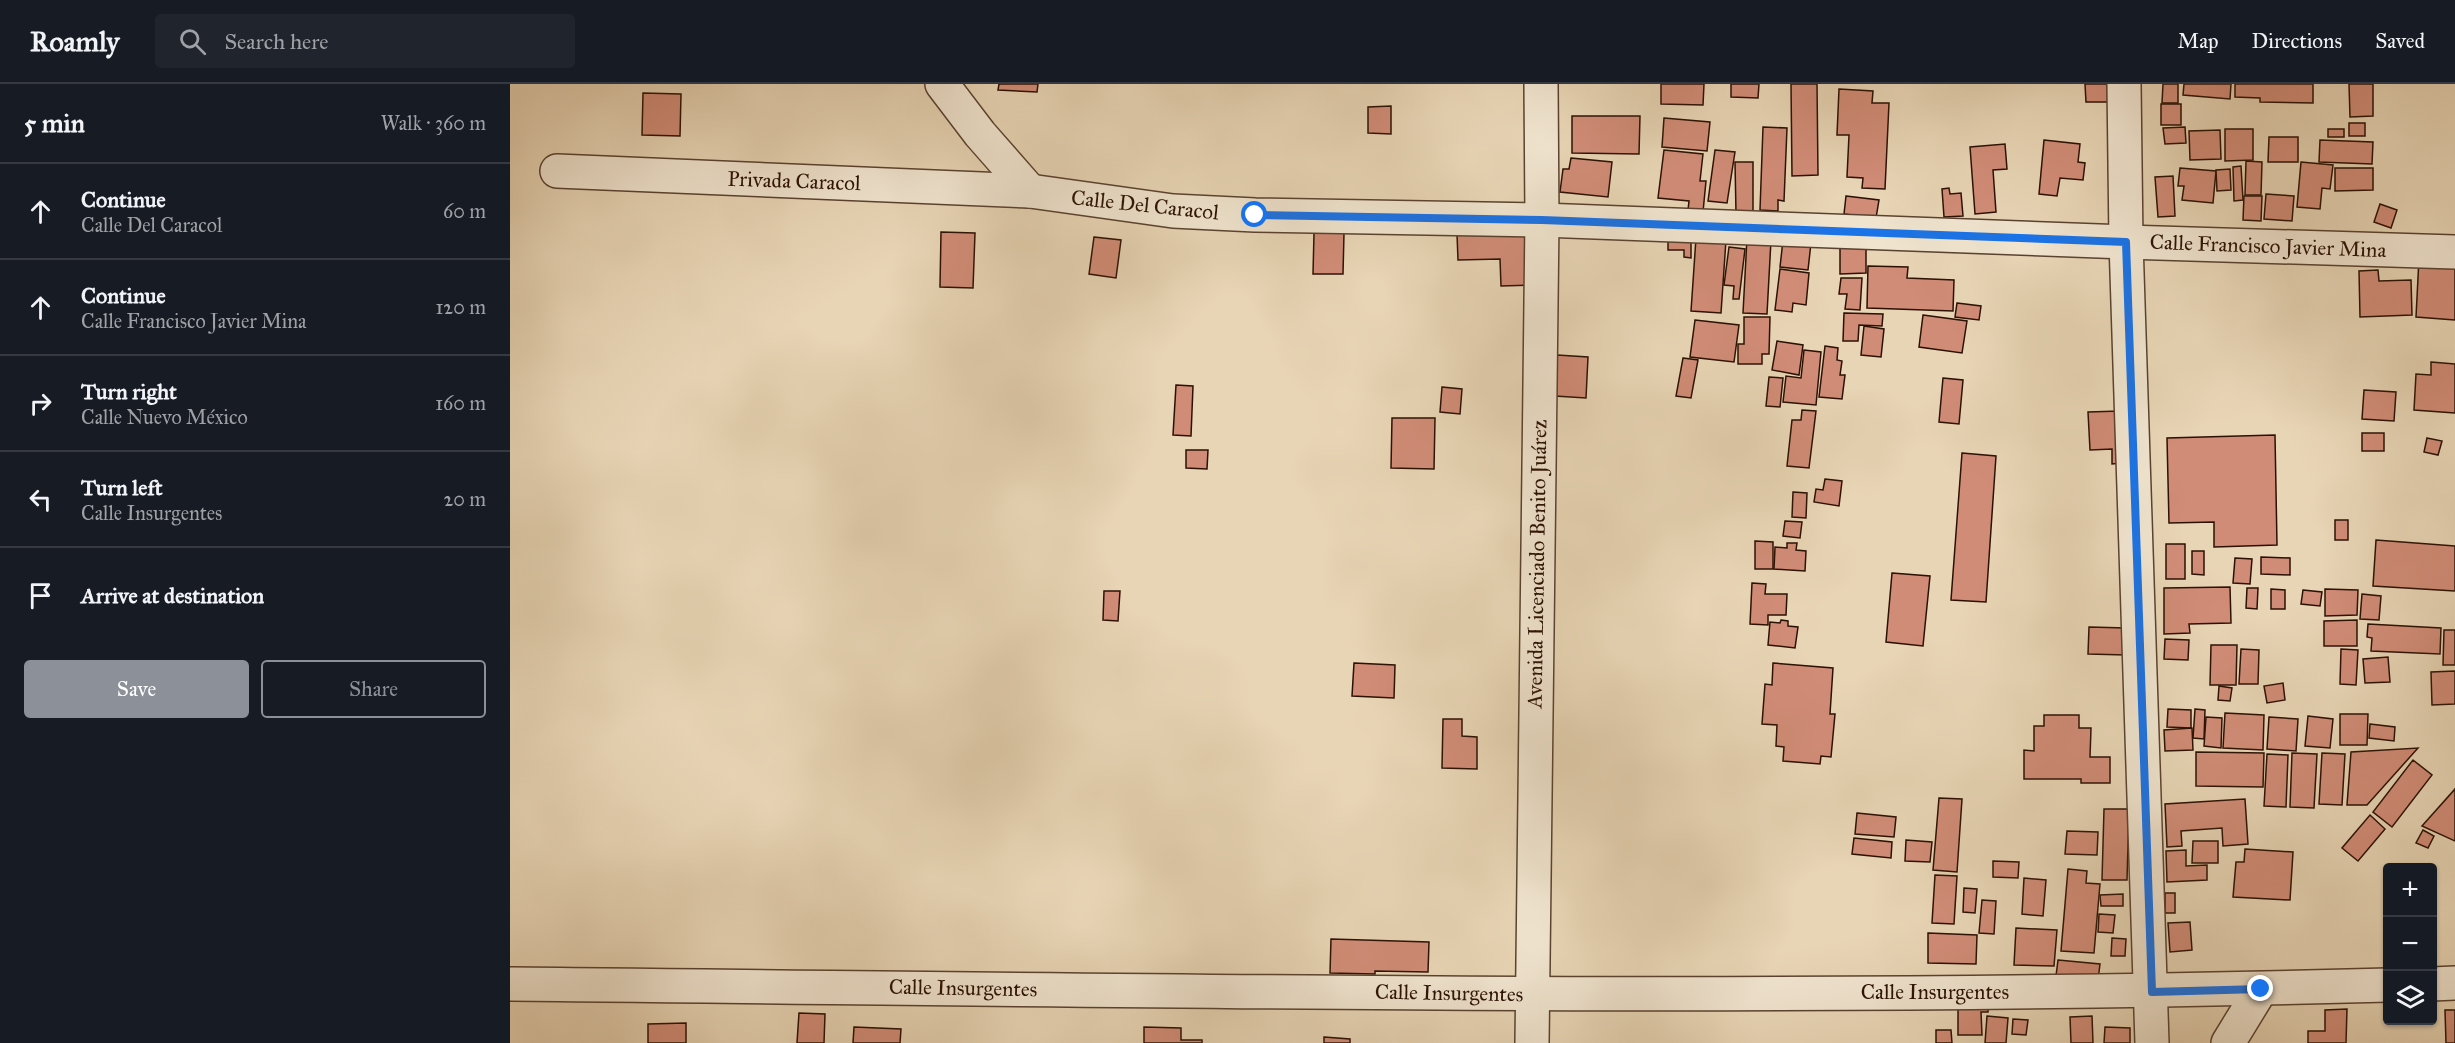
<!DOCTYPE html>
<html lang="en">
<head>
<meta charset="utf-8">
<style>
  :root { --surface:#171b24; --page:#20242c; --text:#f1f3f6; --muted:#9ea1a6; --line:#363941; --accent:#8c9099 }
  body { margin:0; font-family:"IM FELL Great Primer",serif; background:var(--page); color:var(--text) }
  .controls { position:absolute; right:18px; bottom:18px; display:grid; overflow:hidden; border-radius:6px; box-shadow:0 2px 4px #0004 }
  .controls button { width:54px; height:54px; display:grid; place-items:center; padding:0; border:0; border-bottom:2px solid var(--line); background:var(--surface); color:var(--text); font:30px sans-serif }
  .stop { position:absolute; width:18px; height:18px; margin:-14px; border:4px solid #1a73e8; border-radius:50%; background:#fff }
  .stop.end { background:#1a73e8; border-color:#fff; box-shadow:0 2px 6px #0008 }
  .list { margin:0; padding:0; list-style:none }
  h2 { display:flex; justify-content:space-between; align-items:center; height:78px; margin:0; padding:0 24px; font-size:26px }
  h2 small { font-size:20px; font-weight:400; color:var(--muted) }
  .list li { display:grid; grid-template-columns:39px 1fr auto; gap:18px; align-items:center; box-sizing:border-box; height:96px; padding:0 24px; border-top:2px solid var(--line) }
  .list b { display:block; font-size:22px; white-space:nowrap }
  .list p { margin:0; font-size:20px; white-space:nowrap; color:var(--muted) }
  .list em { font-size:20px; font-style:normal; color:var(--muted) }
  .actions { display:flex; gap:12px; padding:18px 24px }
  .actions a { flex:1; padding:14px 0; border:2px solid var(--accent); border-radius:6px; text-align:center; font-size:21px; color:var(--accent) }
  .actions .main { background:var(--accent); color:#fff }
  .icon { flex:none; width:33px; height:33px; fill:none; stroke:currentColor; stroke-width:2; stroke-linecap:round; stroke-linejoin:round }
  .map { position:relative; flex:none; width:1945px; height:959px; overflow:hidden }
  header { display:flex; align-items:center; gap:36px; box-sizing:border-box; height:84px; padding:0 30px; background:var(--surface); border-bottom:2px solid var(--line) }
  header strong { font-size:28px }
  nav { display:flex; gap:33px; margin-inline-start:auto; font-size:21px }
  .search { width:420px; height:54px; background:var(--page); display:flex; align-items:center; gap:15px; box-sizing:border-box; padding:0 21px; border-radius:6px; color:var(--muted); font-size:22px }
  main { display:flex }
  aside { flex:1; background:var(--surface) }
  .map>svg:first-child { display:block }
  .building { fill:#d18c77; stroke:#2b1104; stroke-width:1.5 }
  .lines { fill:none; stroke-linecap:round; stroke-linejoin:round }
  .minor-casing { stroke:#5a4230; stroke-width:36 }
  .minor { stroke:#f0e4cf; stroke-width:33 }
  .route { stroke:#1a73e8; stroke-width:8 }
  .labels { text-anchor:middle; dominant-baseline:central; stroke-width:5; stroke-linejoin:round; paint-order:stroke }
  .street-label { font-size:21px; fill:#2b1104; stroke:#f0e4cf }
</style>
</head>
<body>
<header>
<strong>Roamly</strong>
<div class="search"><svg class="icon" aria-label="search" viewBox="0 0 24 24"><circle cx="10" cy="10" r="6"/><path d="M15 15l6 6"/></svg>Search here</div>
<nav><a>Map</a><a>Directions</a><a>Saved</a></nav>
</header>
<main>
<aside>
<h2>5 min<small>Walk · 360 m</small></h2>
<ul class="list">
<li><svg class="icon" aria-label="ahead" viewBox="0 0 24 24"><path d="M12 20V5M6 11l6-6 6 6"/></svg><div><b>Continue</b><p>Calle Del Caracol</p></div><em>60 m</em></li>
<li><svg class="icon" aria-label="ahead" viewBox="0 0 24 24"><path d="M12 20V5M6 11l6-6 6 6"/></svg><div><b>Continue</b><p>Calle Francisco Javier Mina</p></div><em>120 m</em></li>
<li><svg class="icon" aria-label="right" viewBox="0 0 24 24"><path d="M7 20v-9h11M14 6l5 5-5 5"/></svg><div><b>Turn right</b><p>Calle Nuevo México</p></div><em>160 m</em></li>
<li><svg class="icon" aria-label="left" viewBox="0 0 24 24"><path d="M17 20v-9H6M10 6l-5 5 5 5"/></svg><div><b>Turn left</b><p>Calle Insurgentes</p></div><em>20 m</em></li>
<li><svg class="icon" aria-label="arrive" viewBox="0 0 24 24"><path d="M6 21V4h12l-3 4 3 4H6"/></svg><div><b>Arrive at destination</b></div></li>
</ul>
<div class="actions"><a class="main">Save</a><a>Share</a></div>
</aside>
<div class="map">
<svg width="1945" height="959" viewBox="0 0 1945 959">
  <rect width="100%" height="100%" fill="#e8d5b5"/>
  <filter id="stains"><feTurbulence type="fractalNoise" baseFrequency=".00333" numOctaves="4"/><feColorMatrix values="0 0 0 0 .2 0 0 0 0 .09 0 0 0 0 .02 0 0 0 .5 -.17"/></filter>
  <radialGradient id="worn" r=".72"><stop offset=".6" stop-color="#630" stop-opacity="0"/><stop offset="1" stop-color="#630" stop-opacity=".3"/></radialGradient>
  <g class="building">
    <polygon points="489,0 528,0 527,8 488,6"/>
    <polygon points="1151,0 1194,0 1193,21 1151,20"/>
    <polygon points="1221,0 1249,0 1248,14 1221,13"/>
    <polygon points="1281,0 1307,0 1308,91 1282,92"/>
    <polygon points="1575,0 1599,0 1599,18 1576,18"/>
    <polygon points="1653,0 1668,0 1668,19 1652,19"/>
    <polygon points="1674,0 1721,0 1720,15 1673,11"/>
    <polygon points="1725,0 1803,0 1803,19 1750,18 1750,14 1725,13"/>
    <polygon points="1839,0 1863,0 1863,32 1840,33"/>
    <polygon points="1329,5 1363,7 1362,19 1379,19 1375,105 1352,104 1353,94 1337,93 1339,51 1327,51"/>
    <polygon points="133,9 171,10 170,52 132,51"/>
    <rect x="1651" y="20" width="20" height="21"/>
    <polygon points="881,22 881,50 858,49 858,23"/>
    <polygon points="1062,32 1130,32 1129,70 1062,69"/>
    <polygon points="1154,34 1200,38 1197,67 1152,63"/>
    <rect x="1839" y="39" width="16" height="13"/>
    <polygon points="1253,43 1277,44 1274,117 1268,116 1268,127 1250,126"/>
    <polygon points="1675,43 1676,59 1655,60 1653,44"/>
    <polygon points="1715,45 1743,45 1743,76 1715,77"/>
    <rect x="1818" y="45" width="16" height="8"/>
    <polygon points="1710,46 1711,75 1680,76 1679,47"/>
    <polygon points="1759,53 1788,53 1788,78 1758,78"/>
    <polygon points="1534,56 1570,60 1568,78 1575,79 1573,96 1550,94 1547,112 1529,110"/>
    <polygon points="1810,56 1863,58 1862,80 1809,78"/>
    <polygon points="1495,60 1497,85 1483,86 1486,128 1465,130 1460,63"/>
    <polygon points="1154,66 1193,70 1190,97 1196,97 1193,128 1178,126 1179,117 1148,114"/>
    <polygon points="1205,66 1225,68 1217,119 1198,117"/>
    <polygon points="1061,74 1102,78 1098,113 1050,108 1053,85 1059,85"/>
    <polygon points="1736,77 1752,78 1751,111 1735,111"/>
    <polygon points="1225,78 1243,78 1243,129 1226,129"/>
    <polygon points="1791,78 1823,81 1820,105 1812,104 1810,125 1787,123"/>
    <polygon points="1731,82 1733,116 1724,117 1723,83"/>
    <polygon points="1670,84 1706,87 1703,119 1672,116 1674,102 1668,102"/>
    <polygon points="1825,84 1863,84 1863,106 1825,107"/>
    <polygon points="1720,85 1721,106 1707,107 1706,86"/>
    <polygon points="1663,92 1665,132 1648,133 1645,93"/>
    <polygon points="1439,104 1440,110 1451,109 1453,132 1434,133 1432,105"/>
    <polygon points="1756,110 1784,112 1782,137 1754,135"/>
    <polygon points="1336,112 1369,116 1366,134 1334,130"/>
    <polygon points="1734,112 1752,112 1751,137 1733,136"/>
    <polygon points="1870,120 1887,126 1881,144 1864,138"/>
    <polygon points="1274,147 1302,150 1298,186 1270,183"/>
    <polygon points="431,148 465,149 463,204 430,203"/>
    <polygon points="1021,148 1022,201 991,202 990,175 948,176 947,150"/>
    <polygon points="804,149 834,149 833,190 803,190"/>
    <polygon points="1158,152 1181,153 1181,174 1174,173 1174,166 1158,166"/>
    <polygon points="584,153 611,156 606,194 579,190"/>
    <polygon points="1186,154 1216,156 1211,229 1181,227"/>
    <polygon points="1237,154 1261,156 1257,230 1233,229"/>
    <polygon points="1330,155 1356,155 1356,189 1330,190"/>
    <polygon points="1219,163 1235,165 1229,215 1223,215 1224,202 1214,201"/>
    <polygon points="1909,174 1945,176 1945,236 1906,233"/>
    <polygon points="1358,182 1398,183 1397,194 1444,196 1443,227 1357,224"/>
    <polygon points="1270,185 1299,189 1296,221 1283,219 1282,228 1265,226"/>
    <polygon points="1868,186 1869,197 1901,196 1902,231 1850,233 1849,187"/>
    <polygon points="1331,194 1352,194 1350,226 1335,225 1337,210 1329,210"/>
    <polygon points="1447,219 1471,222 1469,236 1445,233"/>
    <polygon points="1334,229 1373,230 1372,242 1349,241 1348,257 1333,257"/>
    <polygon points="1413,231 1457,237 1452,269 1409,263"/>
    <polygon points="1234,233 1260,233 1259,270 1252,270 1252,280 1228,280 1228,260 1234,260"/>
    <polygon points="1185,236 1229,241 1224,278 1180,273"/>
    <polygon points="1354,242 1374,245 1371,273 1351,271"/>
    <polygon points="1267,257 1293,261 1289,291 1262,286"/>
    <polygon points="1315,262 1328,264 1327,276 1332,277 1330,291 1335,291 1332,315 1309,313"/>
    <polygon points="1294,266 1311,268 1306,321 1273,318 1276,292 1291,294"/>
    <polygon points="1047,271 1078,273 1076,314 1045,312"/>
    <polygon points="1173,274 1188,276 1181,314 1166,312"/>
    <polygon points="1921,278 1945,280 1945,329 1904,326 1906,290 1921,291"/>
    <polygon points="1259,293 1273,294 1270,323 1256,322"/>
    <polygon points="1433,294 1453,296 1449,340 1429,338"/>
    <polygon points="666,301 683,302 681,352 663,351"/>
    <polygon points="932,303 952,305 950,330 930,328"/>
    <polygon points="1854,306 1886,308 1884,337 1852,335"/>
    <polygon points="1292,326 1306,327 1299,384 1277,382 1282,336 1291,336"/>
    <polygon points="1610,327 1612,379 1602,380 1602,365 1580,366 1578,328"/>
    <polygon points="882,334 925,334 924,385 881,384"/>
    <rect x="1852" y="349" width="22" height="18"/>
    <polygon points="1765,351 1767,461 1704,463 1704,438 1659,439 1657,354"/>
    <polygon points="1917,354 1932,357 1928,371 1914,368"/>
    <polygon points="676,366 698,366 697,385 676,384"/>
    <polygon points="1452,369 1486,372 1476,518 1441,516"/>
    <polygon points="1315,395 1332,397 1329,422 1304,418 1306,405 1313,406"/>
    <polygon points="1283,408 1297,409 1296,434 1282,433"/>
    <rect x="1825" y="436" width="13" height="20"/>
    <polygon points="1275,437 1292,438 1290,454 1273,452"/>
    <polygon points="1866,456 1945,462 1945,507 1863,502"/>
    <polygon points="1245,457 1263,458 1263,485 1245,485"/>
    <polygon points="1277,459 1287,459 1286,466 1296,467 1295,487 1264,485 1265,463 1277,464"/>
    <rect x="1656" y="460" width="19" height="35"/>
    <polygon points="1682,467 1694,467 1694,491 1682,490"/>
    <polygon points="1751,473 1780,474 1780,491 1751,490"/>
    <polygon points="1725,474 1742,475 1740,500 1723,499"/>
    <polygon points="1382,489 1420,492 1413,562 1376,558"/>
    <polygon points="1242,499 1256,500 1255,510 1277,510 1276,531 1258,531 1258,541 1240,540"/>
    <polygon points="1720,503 1721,539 1679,540 1680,549 1654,550 1654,504"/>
    <polygon points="1737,504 1748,504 1747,525 1736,524"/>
    <polygon points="1761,505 1775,506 1775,525 1761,525"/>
    <polygon points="1815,505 1848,506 1847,531 1815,532"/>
    <polygon points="1793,506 1812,508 1810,522 1791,520"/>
    <polygon points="594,507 610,507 608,537 593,536"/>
    <polygon points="1852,510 1871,512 1869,536 1850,535"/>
    <polygon points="1271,536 1278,537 1278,542 1288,543 1285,564 1258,561 1260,538 1270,539"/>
    <polygon points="1847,536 1847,562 1814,562 1814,537"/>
    <polygon points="1858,540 1931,544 1930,570 1861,567 1862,554 1857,553"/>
    <polygon points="1579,543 1616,544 1616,571 1578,570"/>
    <polygon points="1934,546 1945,546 1945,581 1933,581"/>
    <polygon points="1655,555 1679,556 1678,576 1654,575"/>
    <polygon points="1701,561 1727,561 1726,601 1700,601"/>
    <polygon points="1731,565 1749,566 1748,600 1729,600"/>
    <polygon points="1831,565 1848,566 1846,601 1830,600"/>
    <polygon points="1878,573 1880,598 1855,599 1853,575"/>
    <polygon points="844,579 885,581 884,614 842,612"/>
    <polygon points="1263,579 1323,584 1320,630 1325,630 1321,673 1311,672 1310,680 1273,677 1274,663 1266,662 1267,641 1252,640 1255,600 1262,601"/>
    <polygon points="1945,587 1945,620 1922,621 1921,588"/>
    <polygon points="1773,599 1775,616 1757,619 1754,602"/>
    <polygon points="1709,602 1722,604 1720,617 1708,616"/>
    <polygon points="1658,625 1681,626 1681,644 1657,643"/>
    <polygon points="1685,625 1695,626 1694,655 1683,654"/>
    <polygon points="1715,629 1754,631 1753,666 1713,664"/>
    <polygon points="1830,630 1858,630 1857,661 1830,661"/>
    <polygon points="1534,631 1569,631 1569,644 1581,644 1580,673 1600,673 1600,699 1571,699 1571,695 1514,695 1514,666 1524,667 1524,642 1534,642"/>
    <polygon points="1798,632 1823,635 1820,664 1795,662"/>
    <polygon points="1696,633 1712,634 1711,664 1694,662"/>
    <polygon points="1759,633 1788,635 1786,667 1757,665"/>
    <polygon points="933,635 952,635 952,652 967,653 967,685 932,684"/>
    <polygon points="1860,640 1885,643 1884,657 1859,654"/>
    <polygon points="1682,644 1683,666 1655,667 1654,646"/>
    <polygon points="1908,664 1857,721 1837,721 1841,668"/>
    <polygon points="1686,668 1754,669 1753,703 1686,702"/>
    <polygon points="1782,669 1807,670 1804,724 1780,723"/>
    <polygon points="1812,669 1835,670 1832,721 1809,720"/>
    <polygon points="1757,670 1778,671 1776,723 1754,722"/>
    <polygon points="1903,676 1922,691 1882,743 1863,728"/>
    <polygon points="1945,705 1945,757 1912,742"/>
    <polygon points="1429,714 1452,715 1447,788 1423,786"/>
    <polygon points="1735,715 1738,760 1713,762 1712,744 1671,747 1672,762 1657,763 1655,720"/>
    <polygon points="1594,725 1619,725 1617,796 1592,796"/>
    <polygon points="1347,729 1386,733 1384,753 1345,750"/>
    <polygon points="1860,731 1875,745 1848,777 1832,764"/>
    <polygon points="1913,746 1924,752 1918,764 1906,759"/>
    <polygon points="1557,747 1588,748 1587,771 1555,770"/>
    <polygon points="1344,754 1382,758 1381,774 1342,770"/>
    <polygon points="1396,756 1422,758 1420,778 1395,777"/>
    <polygon points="1683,757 1708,757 1708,779 1682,779"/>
    <polygon points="1735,765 1783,768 1780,816 1723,813 1726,778 1734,778"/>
    <polygon points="1676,766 1676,782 1697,781 1697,796 1657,798 1656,767"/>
    <polygon points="1483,777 1509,778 1508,794 1483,793"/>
    <polygon points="1558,785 1577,787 1576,799 1590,800 1584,869 1551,867"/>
    <polygon points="1425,791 1447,792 1444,840 1422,839"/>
    <polygon points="1514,794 1536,796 1533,832 1512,830"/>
    <polygon points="1454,804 1467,805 1465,829 1453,828"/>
    <rect x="1655" y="809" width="10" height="20"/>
    <polygon points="1613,810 1613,822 1591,822 1590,811"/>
    <polygon points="1472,816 1486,817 1484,850 1469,849"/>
    <polygon points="1589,830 1605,831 1603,849 1588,848"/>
    <polygon points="1680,838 1682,866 1660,868 1658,839"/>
    <polygon points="1506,844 1547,846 1544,882 1504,881"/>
    <polygon points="1418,849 1467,851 1466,880 1418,879"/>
    <polygon points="1602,854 1616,855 1615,872 1601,872"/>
    <polygon points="821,855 919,858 918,888 865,887 865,890 820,889"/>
    <polygon points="1548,876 1590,880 1588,896 1546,892"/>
    <polygon points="1448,915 1478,915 1478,928 1471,928 1472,951 1448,951"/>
    <polygon points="1837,925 1836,959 1798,959 1798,947 1815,947 1815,926"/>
    <polygon points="1935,926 1945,926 1945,959 1936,959"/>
    <polygon points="289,929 315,930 314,959 287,959"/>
    <polygon points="1477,932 1498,934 1496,959 1475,959"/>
    <polygon points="1582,932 1583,959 1561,959 1560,933"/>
    <polygon points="1503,935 1518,936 1516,951 1502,950"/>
    <polygon points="176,939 176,959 138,959 138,940"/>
    <polygon points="344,943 391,945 390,959 343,959"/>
    <polygon points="634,943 671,944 671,956 692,956 692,959 634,959"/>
    <polygon points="1595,943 1620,944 1620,959 1594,959"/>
    <polygon points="1426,946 1441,946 1442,959 1426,959"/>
    <polygon points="814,953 840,955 840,959 814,959"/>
  </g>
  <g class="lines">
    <g class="minor-casing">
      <g id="minor">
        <polyline points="432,0 470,50 520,107"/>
        <polyline points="1614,0 1616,158 1642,959"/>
        <polyline points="47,87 520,107 663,127 745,131 1032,136 1616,158 1945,168"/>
        <path d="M0 900C626 906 1252 918 1878 901"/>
        <polyline points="1922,900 1945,899"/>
        <polyline points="1022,959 1032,136 1031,0"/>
        <polyline points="1718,959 1751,905"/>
      </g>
    </g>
    <use href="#minor" class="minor"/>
  </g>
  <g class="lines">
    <polyline class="route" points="745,131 1032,136 1616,158 1642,908 1751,905"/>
  </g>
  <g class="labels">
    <g class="street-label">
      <text transform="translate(284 97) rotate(2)">Privada Caracol</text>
      <text transform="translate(635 121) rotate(6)">Calle Del Caracol</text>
      <text transform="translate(1758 162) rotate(2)">Calle Francisco Javier Mina</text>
      <text transform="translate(1027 480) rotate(-89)">Avenida Licenciado Benito Juárez</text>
      <text transform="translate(453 904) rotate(1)">Calle Insurgentes</text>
      <text x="1425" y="908">Calle Insurgentes</text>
      <text transform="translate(939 909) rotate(1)">Calle Insurgentes</text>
    </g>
  </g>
  <rect width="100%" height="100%" filter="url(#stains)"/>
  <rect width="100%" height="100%" fill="url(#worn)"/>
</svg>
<div class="controls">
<button>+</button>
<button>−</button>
<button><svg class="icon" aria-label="layers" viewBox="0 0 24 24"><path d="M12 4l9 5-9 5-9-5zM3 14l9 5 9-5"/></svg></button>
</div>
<div class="stop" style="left:745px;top:131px"></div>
<div class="stop end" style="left:1751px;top:905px"></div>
</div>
</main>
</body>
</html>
